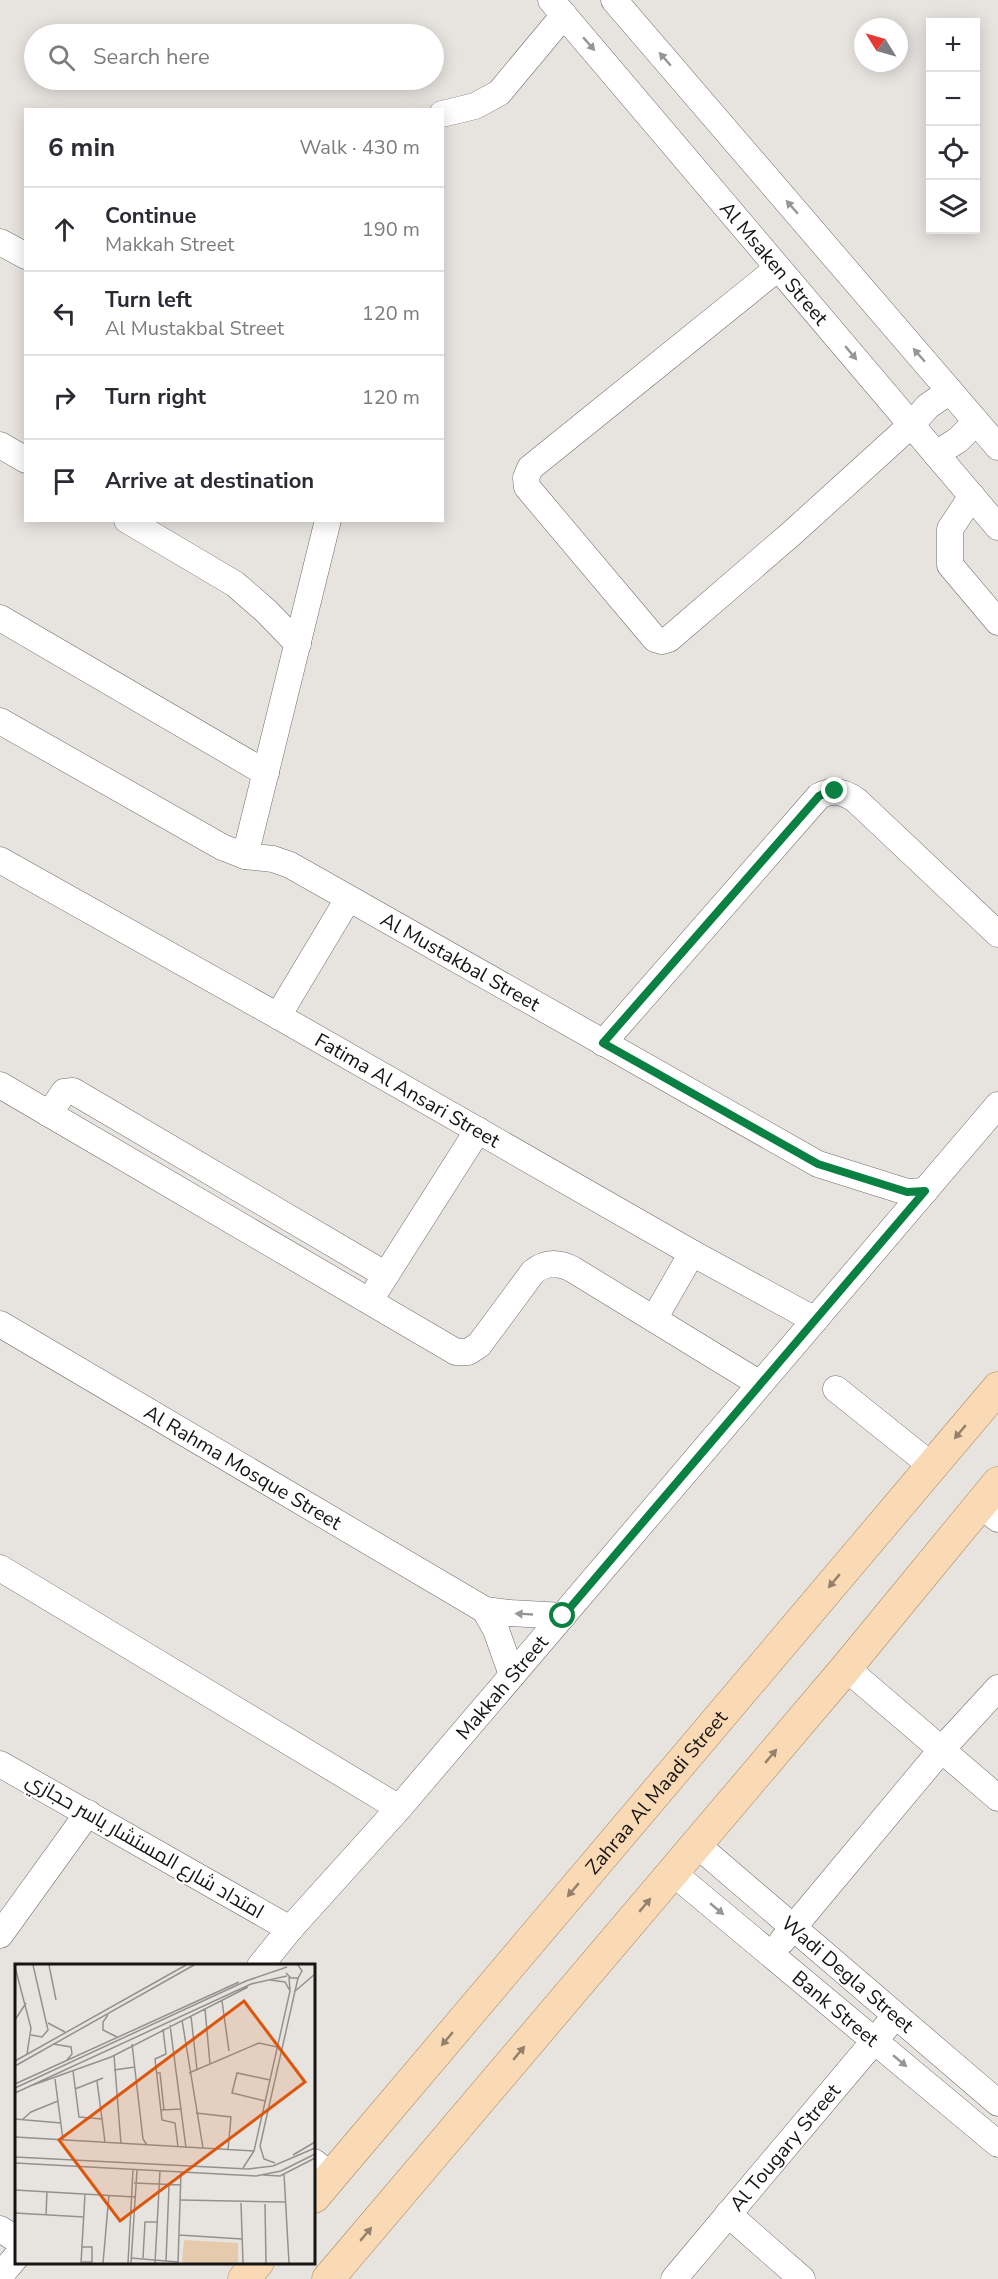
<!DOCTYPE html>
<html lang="en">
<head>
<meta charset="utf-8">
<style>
  :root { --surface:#fff; --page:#f2f2f3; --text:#2b2b33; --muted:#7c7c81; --line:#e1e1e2 }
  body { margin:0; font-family:"Nunito Sans",Cairo,sans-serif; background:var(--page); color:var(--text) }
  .controls { position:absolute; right:18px; top:18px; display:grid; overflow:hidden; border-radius:0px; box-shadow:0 3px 15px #0003 }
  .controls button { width:54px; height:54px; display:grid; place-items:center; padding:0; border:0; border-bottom:2px solid var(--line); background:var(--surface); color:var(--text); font:30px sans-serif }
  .compass { position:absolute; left:854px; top:18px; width:54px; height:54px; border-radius:50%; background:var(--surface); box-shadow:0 3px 15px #0003; rotate:307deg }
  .stop { position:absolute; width:18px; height:18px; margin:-14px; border:4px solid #0b8043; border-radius:50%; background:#fff }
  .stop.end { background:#0b8043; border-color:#fff; box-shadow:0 2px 6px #0008 }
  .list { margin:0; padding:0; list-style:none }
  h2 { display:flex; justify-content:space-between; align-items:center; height:78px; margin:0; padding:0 24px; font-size:26px }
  h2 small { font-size:20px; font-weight:400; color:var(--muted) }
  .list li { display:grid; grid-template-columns:39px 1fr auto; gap:18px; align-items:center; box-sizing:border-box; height:84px; padding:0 24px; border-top:2px solid var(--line) }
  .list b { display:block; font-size:22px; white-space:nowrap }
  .list p { margin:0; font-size:20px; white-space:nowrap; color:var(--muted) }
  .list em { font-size:20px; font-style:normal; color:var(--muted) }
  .icon { flex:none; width:33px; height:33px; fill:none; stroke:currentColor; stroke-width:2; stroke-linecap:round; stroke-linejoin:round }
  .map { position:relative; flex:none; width:998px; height:2279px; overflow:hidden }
  .search { position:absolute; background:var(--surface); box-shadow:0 3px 15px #0003; left:24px; top:24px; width:420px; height:66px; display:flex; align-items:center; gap:15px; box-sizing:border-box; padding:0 21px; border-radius:33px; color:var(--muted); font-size:22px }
  .panel { position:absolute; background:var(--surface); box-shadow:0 3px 15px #0003; left:24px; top:108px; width:420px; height:414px; border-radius:0px }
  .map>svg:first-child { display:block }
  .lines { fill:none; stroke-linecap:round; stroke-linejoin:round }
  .minor-casing { stroke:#706e6b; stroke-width:27 }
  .major-casing { stroke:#a8855c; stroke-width:33 }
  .minor { stroke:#fff; stroke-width:26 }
  .major { stroke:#fadab4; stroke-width:32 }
  .oneway { fill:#969695 }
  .oneway2 { fill:#93816c }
  .route { stroke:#0b8043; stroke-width:8 }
  .labels { text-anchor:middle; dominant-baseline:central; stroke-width:4.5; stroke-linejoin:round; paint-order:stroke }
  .street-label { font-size:20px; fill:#161514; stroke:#fff }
  .inset-road { fill:none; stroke:#93918e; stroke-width:1.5 }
  .view { fill:#de560c; fill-opacity:0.15; stroke:#de560c; stroke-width:3 }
  .inset-edge { fill:none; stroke:#161514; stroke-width:3 }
</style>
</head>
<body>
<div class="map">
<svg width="998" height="2279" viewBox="0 0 998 2279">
  <rect width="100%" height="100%" fill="#e7e4e0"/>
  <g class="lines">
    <g class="minor-casing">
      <g id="minor">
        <path id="s1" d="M551 0 998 527"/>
        <polyline points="614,0 998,447"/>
        <polyline points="442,114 475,106 499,93 564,15"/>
        <polyline points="0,242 26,256"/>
        <polyline points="778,268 530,468 526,478 527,487 655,639 662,641 669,639 791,534 911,425 928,406 950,391"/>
        <polyline points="0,445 26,460"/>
        <polyline points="936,454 958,440 976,422"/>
        <polyline points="972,496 950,529 950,565 998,622"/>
        <polyline points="127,520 235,584 266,611 298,644"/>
        <polyline points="0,618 266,773"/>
        <path id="s2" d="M0 721 222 847 245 856 273 859 290 865 818 1164 907 1192 925 1191"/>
        <polyline points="245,856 328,520"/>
        <path id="s3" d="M0 860 278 1016 692 1253 815 1320"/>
        <polyline points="278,1016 348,899"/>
        <path d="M603 1043 819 796C833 789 844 791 857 801L998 934"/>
        <path d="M0 1085 456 1352H468L479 1345 533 1272C545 1262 558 1262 572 1269L760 1384"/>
        <polyline points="49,1114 64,1092 73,1091 386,1275"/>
        <polyline points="377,1289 478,1130"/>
        <polyline points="654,1319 692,1253"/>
        <path id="s4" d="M0 1324 485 1610 510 1613 563 1616"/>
        <polyline points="836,1389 932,1466"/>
        <polyline points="980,1505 998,1519"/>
        <polyline points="0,1568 399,1808"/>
        <polyline points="485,1610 496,1630 512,1675"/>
        <polyline points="846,1668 998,1798"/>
        <polyline points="0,1764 290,1929"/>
        <path id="s5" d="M696 1844 998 2103"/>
        <path id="s6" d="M672 1872 998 2144"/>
        <polyline points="0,1935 88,1813"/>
        <polyline points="782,1941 942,1749 998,1688"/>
        <path id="s7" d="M260 1966 290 1929 399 1808 998 1105"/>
        <polyline points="314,2162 331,2176"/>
        <polyline points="728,2214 802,2279"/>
        <polyline points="0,2229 16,2239"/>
        <polyline points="0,2276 16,2257"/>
        <path id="s8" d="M674 2279 886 2027"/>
      </g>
    </g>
    <g class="major-casing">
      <g id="major">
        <path id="s9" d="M314 2197 998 1388"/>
        <polyline points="244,2279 258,2262"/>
        <polyline points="328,2279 846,1668 998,1483"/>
      </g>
    </g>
    <use href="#minor" class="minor"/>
    <use href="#major" class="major"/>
  </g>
  <defs><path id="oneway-solid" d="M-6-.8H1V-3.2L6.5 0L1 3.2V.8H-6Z" transform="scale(1.5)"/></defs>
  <g class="oneway">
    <use href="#oneway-solid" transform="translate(589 44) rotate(49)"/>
    <use href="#oneway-solid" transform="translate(665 59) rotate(-131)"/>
    <use href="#oneway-solid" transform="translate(792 207) rotate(-131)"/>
    <use href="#oneway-solid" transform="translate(851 353) rotate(50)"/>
    <use href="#oneway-solid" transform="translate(919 355) rotate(-131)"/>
    <use href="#oneway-solid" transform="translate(524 1614) rotate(-177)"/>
    <use href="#oneway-solid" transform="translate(717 1909) rotate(40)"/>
    <use href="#oneway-solid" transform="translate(900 2061) rotate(40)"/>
  </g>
  <g class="oneway2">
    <use href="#oneway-solid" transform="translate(960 1432) rotate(130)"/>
    <use href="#oneway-solid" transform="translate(834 1581) rotate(130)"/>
    <use href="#oneway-solid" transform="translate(771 1756) rotate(-50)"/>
    <use href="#oneway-solid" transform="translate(573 1890) rotate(130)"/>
    <use href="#oneway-solid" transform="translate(645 1905) rotate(-50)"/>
    <use href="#oneway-solid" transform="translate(447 2039) rotate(130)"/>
    <use href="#oneway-solid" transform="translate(519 2053) rotate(-50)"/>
    <use href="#oneway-solid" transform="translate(366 2234) rotate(-50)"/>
  </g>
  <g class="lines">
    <polyline class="route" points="563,1616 925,1191 907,1192 818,1164 603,1043 819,796 828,792 835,791"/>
  </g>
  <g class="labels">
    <g class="street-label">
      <text stroke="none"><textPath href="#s1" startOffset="345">Al Msaken Street</textPath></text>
      <text stroke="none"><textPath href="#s2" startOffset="522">Al Mustakbal Street</textPath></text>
      <text stroke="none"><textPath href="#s3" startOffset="468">Fatima Al Ansari Street</textPath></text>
      <text stroke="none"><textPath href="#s4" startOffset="282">Al Rahma Mosque Street</textPath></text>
      <text stroke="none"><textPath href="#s7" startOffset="369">Makkah Street</textPath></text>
      <text stroke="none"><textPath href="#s9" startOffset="530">Zahraa Al Maadi Street</textPath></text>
      <text transform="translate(145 1846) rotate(30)">امتداد شارع المستشار ياسر حجازي</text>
      <text stroke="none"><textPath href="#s5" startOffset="200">Wadi Degla Street</textPath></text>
      <text stroke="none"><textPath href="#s6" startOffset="213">Bank Street</textPath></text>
      <text stroke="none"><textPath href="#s8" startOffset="172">Al Tougary Street</textPath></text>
    </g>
  </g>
  <g transform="translate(15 1964)">
    <rect width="300" height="300" fill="#e7e4e0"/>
    <path d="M169 276 223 279V299H167Z" fill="#e5cbac"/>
    <path class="inset-road" d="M34 1 41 36M0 3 16 64 12 90M271 9 276 14H283L287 7 283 1M255 16 270 18 275 27M279 28 300 10M207 37 214 87M190 45 195 100M93 51 88 58V66L102 73M176 52 182 106M0 56 11 39M167 56 188 184M33 59 50 68M155 61 171 184M148 65 151 90 140 95 147 156 160 159 163 183M16 71 27 73 33 66 18 1M38 80 56 83 57 90 52 96M117 80 128 175 132 181M99 91 106 180M0 97 171 1M0 102 179 1M99 106 120 103M58 107 64 153 87 155M141 109H145L149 146M174 109 244 79 262 83M40 115 48 176M82 117 90 178M0 120 224 18M18 121 96 93 233 23M0 124 231 17 272 3M60 125 88 114M0 129 236 20 272 12M250 137 217 129 222 109 255 116M146 146 166 145M181 149 216 153 213 186M0 155 46 159M7 156 16 148 43 137M0 173 239 187M278 191 300 178M0 193 233 205 258 202 300 184M0 199 241 212 266 207 300 190M260 199 249 195 245 182 283 14M228 204 239 187 275 27 274 13M269 210 274 299M248 211 265 212 300 194M119 219 166 221M0 226 120 233M166 236 271 238M226 239 228 299M250 240 251 299M0 249 69 253M31 251 32 228M164 271 227 275M116 294 163 298M128 294 130 258H142M151 297 154 221M67 298H77V283H67M66 299 70 230M88 299 94 231M113 299 118 206M116 299 122 206M140 299 145 207M163 299 166 208"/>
    <path class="view" d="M229 37 290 118 105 257 44 176Z"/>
    <rect width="300" height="300" class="inset-edge"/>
  </g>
</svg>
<div class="controls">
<button>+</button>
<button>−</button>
<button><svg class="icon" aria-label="locate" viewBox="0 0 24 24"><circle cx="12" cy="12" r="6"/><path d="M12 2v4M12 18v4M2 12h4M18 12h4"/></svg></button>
<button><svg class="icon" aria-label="layers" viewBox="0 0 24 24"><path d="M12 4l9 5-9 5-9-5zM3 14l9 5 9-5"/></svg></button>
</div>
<svg class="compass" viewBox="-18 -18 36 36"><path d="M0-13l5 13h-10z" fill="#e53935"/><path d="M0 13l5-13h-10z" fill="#7c7c81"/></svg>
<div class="stop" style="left:563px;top:1616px"></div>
<div class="stop end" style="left:835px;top:791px"></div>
<div class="search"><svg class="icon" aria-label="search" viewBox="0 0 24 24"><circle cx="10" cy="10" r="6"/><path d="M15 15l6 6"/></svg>Search here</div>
<section class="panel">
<h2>6 min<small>Walk · 430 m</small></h2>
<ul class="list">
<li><svg class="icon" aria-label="ahead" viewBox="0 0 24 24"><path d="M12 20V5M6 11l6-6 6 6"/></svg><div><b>Continue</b><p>Makkah Street</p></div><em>190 m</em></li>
<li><svg class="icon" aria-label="left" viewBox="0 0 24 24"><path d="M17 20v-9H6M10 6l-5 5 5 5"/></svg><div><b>Turn left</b><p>Al Mustakbal Street</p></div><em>120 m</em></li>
<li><svg class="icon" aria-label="right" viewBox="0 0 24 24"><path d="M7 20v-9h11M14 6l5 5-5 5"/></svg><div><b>Turn right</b></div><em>120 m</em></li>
<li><svg class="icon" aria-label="arrive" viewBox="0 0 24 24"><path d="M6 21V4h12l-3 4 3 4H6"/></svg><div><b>Arrive at destination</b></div></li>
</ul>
</section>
</div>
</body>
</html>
